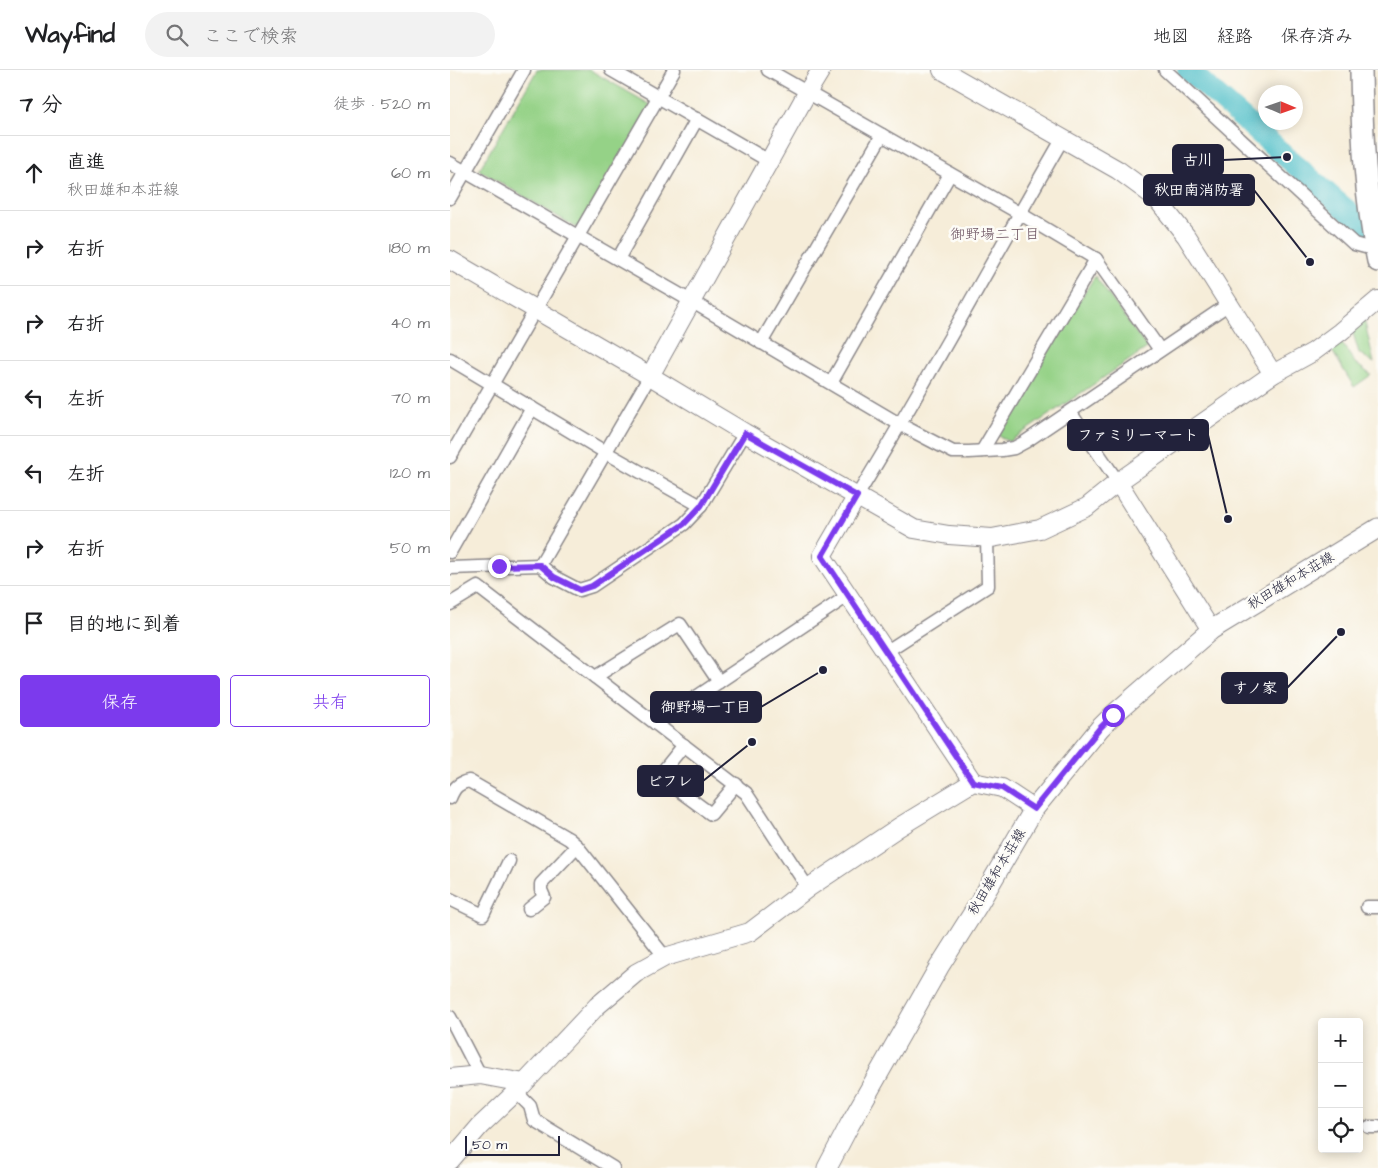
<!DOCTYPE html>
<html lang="ja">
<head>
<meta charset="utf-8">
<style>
  :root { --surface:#fff; --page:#f2f2f2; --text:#202124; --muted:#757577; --line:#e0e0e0; --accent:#7c3aed }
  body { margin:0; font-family:"Architects Daughter","Klee One",sans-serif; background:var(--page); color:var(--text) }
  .controls { position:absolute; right:15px; bottom:15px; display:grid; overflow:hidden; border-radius:5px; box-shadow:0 2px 12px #0003 }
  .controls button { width:45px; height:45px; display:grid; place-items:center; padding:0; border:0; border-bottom:1px solid var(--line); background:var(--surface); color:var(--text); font:25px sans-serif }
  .compass { position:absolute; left:808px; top:15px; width:45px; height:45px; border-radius:50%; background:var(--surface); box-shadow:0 2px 12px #0003; rotate:92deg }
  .scale { position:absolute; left:15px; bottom:12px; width:95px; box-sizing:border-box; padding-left:5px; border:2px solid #22223b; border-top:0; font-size:14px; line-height:18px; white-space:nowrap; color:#22223b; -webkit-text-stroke:4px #fdfcf7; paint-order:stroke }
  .stop { position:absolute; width:15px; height:15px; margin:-11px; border:4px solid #7c3aed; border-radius:50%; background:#fff }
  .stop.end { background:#7c3aed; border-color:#fff; box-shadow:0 1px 5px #0008 }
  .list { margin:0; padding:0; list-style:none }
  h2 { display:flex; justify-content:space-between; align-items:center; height:65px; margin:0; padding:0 20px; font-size:21px }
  h2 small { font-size:16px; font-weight:400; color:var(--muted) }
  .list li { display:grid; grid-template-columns:32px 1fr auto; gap:15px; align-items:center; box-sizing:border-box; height:75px; padding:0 20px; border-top:1px solid var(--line) }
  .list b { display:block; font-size:19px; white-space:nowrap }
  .list p { margin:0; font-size:16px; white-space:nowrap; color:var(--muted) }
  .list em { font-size:16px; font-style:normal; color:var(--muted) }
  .actions { display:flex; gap:10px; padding:15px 20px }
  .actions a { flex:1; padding:11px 0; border:1px solid var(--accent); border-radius:5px; text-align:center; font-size:18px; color:var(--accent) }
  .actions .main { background:var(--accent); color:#fff }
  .icon { flex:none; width:28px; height:28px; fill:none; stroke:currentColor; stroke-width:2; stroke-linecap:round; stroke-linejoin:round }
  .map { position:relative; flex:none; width:928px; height:1098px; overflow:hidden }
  header { display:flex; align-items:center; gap:30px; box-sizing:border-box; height:70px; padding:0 25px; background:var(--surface); border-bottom:1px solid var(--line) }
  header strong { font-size:24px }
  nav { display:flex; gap:28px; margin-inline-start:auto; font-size:18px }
  .search { width:350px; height:45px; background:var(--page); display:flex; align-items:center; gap:12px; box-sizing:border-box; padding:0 18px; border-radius:28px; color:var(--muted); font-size:19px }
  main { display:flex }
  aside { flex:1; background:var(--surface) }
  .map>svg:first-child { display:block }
  .green { fill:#95d287; stroke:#5c7a61 }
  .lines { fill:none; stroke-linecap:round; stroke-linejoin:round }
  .river { stroke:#54c1ca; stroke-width:22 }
  .street-casing { stroke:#8c888a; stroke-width:15 }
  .secondary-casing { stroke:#8c888a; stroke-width:20 }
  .primary-casing { stroke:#8c888a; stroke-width:21 }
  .highway-casing { stroke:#8c888a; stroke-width:24 }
  .street { stroke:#fff; stroke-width:12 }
  .secondary { stroke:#fff; stroke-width:18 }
  .primary { stroke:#fff; stroke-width:19 }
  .highway { stroke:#fff; stroke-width:21 }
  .route { stroke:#7c3aed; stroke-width:6 }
  .labels { text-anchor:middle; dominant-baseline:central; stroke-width:5; stroke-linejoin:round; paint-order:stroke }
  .street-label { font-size:14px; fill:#22223b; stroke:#fdfcf7 }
  .neighbourhood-label { font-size:15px; fill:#6c5361; stroke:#fdfcf7 }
  .leader { fill:none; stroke:#22223b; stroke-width:2 }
  .callout-dot { fill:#22223b; stroke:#fdfcf7; stroke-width:2 }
  .callout { fill:#22223b; stroke:#22223b; stroke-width:2 }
  .callout-label { font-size:15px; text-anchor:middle; font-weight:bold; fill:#fff }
</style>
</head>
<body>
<header>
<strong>Wayfind</strong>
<div class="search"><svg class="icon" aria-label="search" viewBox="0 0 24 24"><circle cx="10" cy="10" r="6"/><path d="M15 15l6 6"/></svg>ここで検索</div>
<nav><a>地図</a><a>経路</a><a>保存済み</a></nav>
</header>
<main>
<aside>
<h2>7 分<small>徒歩 · 520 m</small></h2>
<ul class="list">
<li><svg class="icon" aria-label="ahead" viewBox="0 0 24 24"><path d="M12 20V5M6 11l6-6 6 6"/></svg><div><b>直進</b><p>秋田雄和本荘線</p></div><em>60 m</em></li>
<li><svg class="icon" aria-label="right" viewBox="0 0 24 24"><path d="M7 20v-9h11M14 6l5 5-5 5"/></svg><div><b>右折</b></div><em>180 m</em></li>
<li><svg class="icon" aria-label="right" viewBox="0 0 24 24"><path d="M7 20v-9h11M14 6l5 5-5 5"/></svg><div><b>右折</b></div><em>40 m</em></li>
<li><svg class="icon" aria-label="left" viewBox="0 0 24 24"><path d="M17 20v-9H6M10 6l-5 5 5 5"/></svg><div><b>左折</b></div><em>70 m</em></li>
<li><svg class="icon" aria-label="left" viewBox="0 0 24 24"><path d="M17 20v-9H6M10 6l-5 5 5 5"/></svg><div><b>左折</b></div><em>120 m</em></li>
<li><svg class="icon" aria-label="right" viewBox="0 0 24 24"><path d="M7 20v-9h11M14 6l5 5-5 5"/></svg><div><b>右折</b></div><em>50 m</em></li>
<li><svg class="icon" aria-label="arrive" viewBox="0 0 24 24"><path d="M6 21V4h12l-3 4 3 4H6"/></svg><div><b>目的地に到着</b></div></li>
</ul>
<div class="actions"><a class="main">保存</a><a>共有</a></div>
</aside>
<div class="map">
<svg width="928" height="1098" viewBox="0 0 928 1098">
  <rect width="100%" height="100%" fill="#fdfcf7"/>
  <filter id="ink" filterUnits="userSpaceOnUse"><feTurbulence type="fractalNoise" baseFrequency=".02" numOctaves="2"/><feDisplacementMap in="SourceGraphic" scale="10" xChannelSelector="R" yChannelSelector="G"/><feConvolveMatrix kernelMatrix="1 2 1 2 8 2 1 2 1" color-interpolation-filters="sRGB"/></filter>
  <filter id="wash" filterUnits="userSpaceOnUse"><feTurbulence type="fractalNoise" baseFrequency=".0096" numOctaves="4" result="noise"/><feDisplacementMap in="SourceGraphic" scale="20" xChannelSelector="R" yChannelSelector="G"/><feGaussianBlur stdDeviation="1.12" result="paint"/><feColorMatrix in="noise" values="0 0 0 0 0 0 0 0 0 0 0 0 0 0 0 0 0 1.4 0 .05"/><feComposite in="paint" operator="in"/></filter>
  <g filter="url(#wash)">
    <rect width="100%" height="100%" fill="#f6edd9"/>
    <g class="green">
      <polygon points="87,0 140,0 206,38 134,162 29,100"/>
      <polygon points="645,206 697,278 559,372 546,364"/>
      <polygon points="914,248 924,293 909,283 902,260"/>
      <polygon points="891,272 905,293 921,305 904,317 881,279"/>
    </g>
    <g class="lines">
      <polyline class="river" points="738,0 887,132 928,166"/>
    </g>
  </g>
  <g filter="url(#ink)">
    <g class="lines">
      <g class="street-casing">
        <g id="street">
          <polyline points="161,0 319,91"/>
          <polyline points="318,0 569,143 646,189 710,280"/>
          <polyline points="715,0 904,174 926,180"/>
          <polyline points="0,93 241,231 451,355 503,382 519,382 552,380 564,378 575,372 779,234"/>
          <polyline points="0,128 74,0"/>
          <polyline points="168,189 247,49"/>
          <polyline points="311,273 432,65"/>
          <polyline points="0,289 155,382 251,436"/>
          <polyline points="381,313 500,104"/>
          <polyline points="620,342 668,412"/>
          <polyline points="532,381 646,189"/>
          <polyline points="0,387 224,0"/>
          <path d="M407 426C479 309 544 187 613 68"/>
          <polyline points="0,482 82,338"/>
          <polyline points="90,495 200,306"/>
          <polyline points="0,498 90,495 104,507 129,520 142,516 234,454 251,436 295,363"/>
          <polyline points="0,534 28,517 296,723 358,818"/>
          <polyline points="437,581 538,516 537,467"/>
          <polyline points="145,607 230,554 269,612"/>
          <polyline points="206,654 399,525"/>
          <polyline points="234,675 209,706 261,744 286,714"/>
          <path d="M0 728C4 718 8 713 19 711L119 769 127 776 215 887"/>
          <polyline points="0,829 33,845 59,791"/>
          <polyline points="917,837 928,837"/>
          <polyline points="79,839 94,827 91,820 91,814 127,776"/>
          <polyline points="0,947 30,1005"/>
          <polyline points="66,1022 80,1036 84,1050 163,1098"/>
          <polyline points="919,1057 928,1057"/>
        </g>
      </g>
      <g class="secondary-casing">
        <g id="secondary">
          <polyline points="492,0 668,100 706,128 736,166 823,304"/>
          <polyline points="0,190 200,306 295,363 464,459 499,465 542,468 590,459 637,437 668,412 823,304 863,282 890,262 928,230"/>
          <polyline points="200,306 357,23 371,0"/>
          <polyline points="668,412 761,560"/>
          <polyline points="407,426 372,486 523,712"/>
          <polyline points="0,1008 30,1005 74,1013"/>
          <polyline points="0,1091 30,1056 66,1022 147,936 186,903 215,887 300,862 358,818 449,757 523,712 552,718 584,739"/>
        </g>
      </g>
      <g class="primary-casing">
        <polyline id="primary" points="377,1098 400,1054 489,897 528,835 584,739 650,658 663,645 761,560 928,458"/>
      </g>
      <g class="highway-casing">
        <path id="highway" d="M911 0C912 64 915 128 928 191"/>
      </g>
      <use href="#street" class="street"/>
      <use href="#secondary" class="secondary"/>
      <use href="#primary" class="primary"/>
      <use href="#highway" class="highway"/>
    </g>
  </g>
  <g class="lines" filter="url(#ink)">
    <polyline class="route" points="49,496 90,495 104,507 130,520 142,516 234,454 251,436 295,363 407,426 372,486 523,712 552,718 584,739 650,658 663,645"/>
  </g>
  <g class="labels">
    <g class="street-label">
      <text transform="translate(841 511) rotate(-31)">秋田雄和本荘線</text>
      <text transform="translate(547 802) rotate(-59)">秋田雄和本荘線</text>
    </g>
    <g class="neighbourhood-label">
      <text x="545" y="164">御野場二丁目</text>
    </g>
  </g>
  <path class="leader" d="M837 87L773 90M860 192L804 120M778 449L758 365M891 562L837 618M373 600L311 637M302 672L253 711"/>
  <g class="callout-dot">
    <circle cx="837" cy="87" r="5"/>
    <circle cx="860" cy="192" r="5"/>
    <circle cx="778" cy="449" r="5"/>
    <circle cx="891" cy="562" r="5"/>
    <circle cx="373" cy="600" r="5"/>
    <circle cx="302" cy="672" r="5"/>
  </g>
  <g class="callout">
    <rect x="723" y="75" width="50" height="30" rx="5"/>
    <rect x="694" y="105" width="110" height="30" rx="5"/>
    <rect x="618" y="350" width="140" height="30" rx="5"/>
    <rect x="772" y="603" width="65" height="30" rx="5"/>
    <rect x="201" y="622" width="110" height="30" rx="5"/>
    <rect x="188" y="696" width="65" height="30" rx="5"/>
  </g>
  <g class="callout-label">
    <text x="748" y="95">古川</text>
    <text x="749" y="125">秋田南消防署</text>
    <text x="688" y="370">ファミリーマート</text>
    <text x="805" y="623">すノ家</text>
    <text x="256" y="642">御野場一丁目</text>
    <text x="220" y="716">ビフレ</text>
  </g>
</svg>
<div class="controls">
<button>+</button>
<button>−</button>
<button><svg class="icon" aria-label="locate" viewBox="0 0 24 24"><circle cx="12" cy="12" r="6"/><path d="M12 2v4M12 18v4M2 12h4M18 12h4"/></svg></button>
</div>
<svg class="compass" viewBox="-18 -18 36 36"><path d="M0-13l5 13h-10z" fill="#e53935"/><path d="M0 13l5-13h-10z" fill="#757577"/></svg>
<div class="scale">50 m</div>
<div class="stop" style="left:663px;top:645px"></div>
<div class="stop end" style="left:49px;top:496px"></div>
</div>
</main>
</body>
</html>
